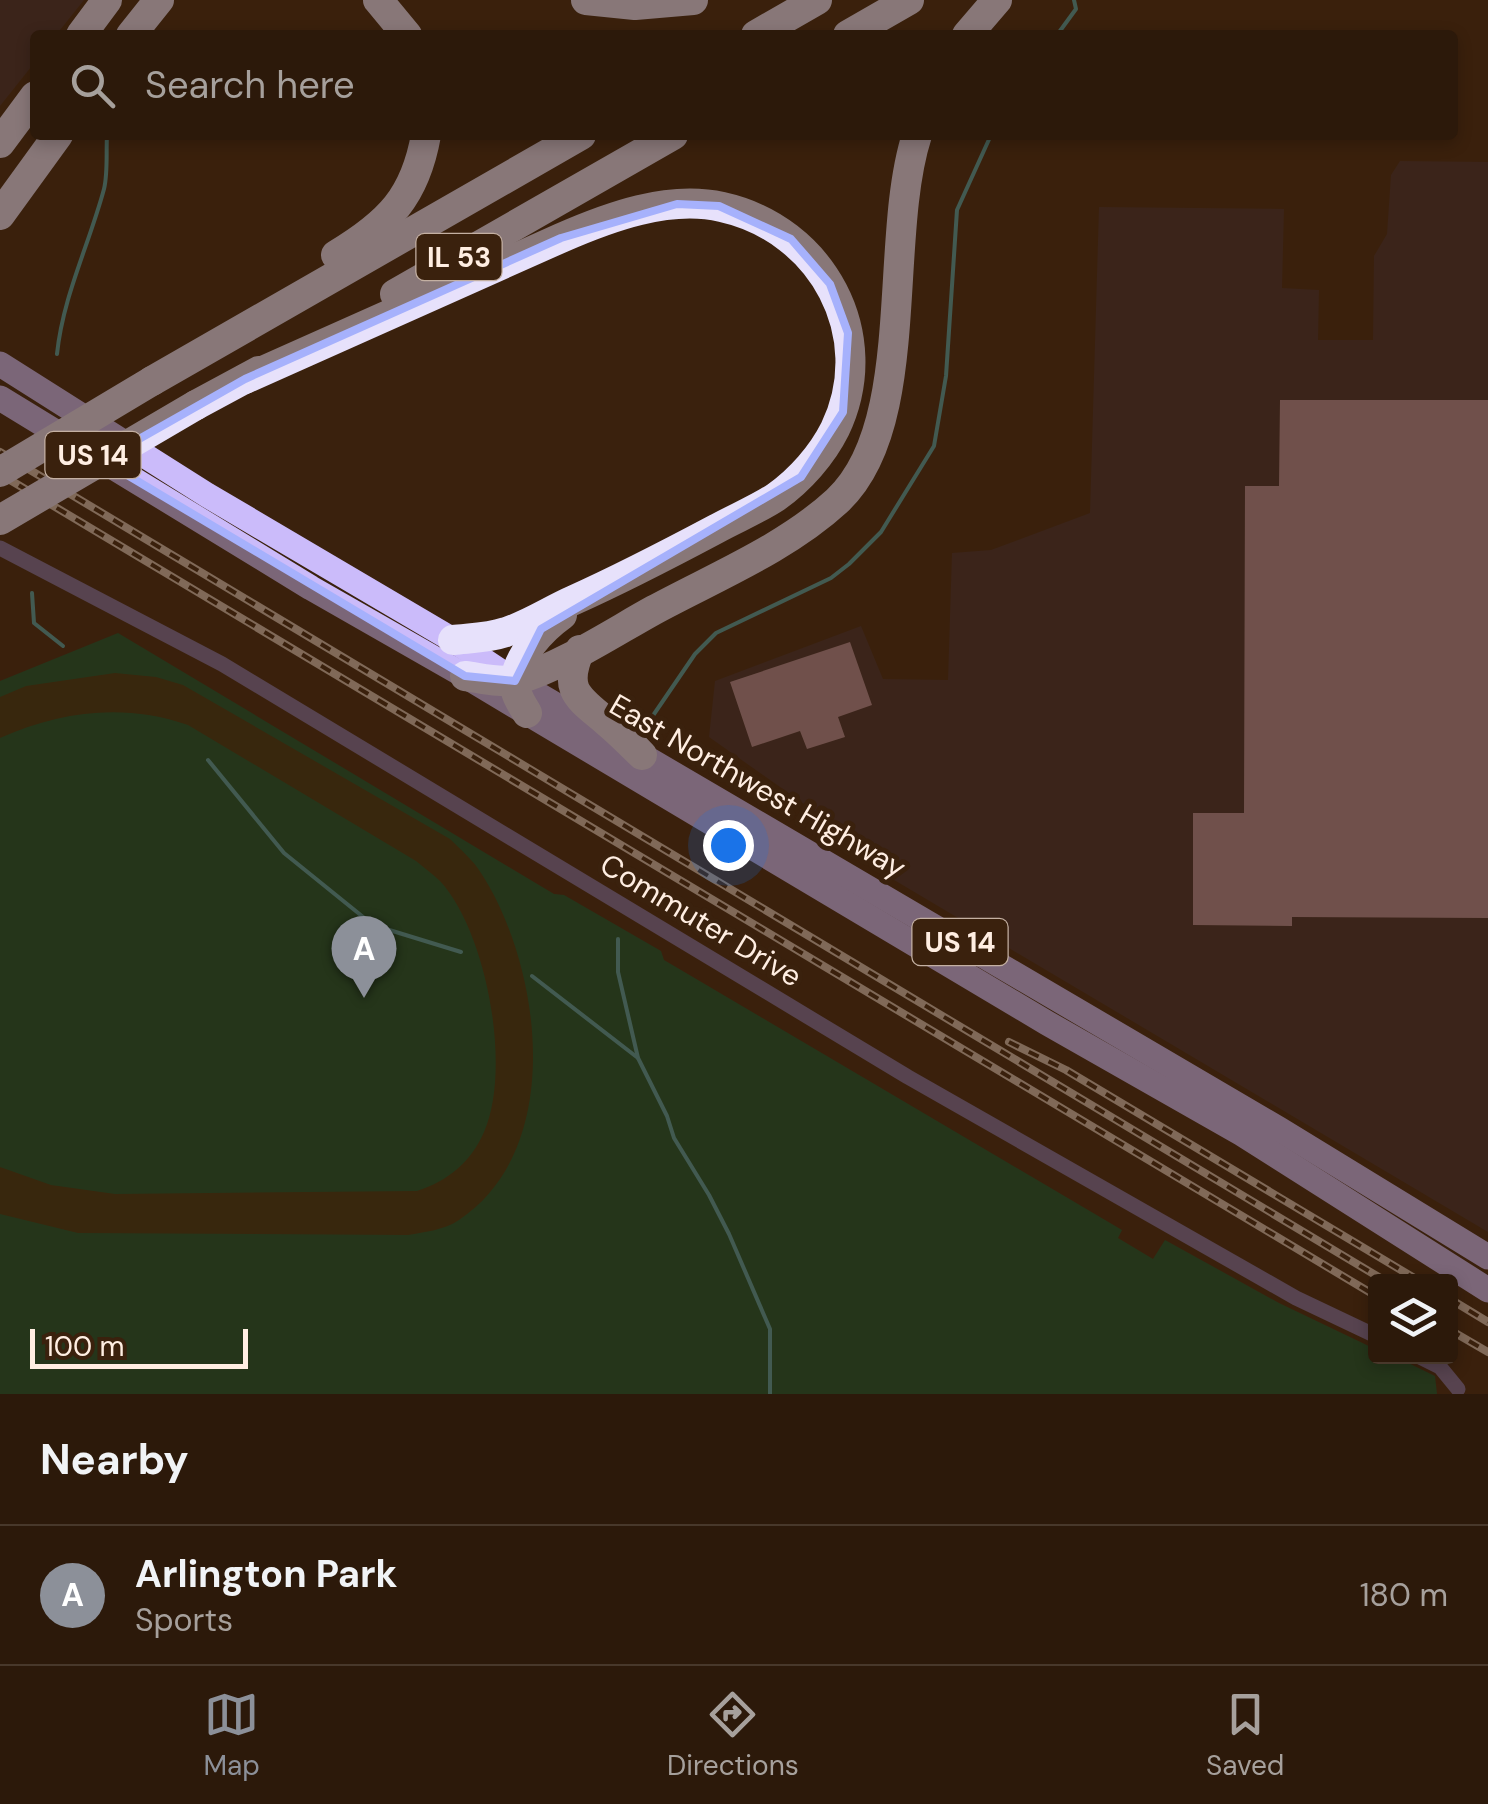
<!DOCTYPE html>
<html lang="en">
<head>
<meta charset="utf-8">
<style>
  :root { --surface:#2c190a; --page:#382618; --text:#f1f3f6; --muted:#a6a09c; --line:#48382b; --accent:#8c9099 }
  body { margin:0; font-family:"DM Sans",sans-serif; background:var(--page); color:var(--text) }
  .controls { position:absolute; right:30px; bottom:30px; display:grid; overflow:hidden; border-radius:10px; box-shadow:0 5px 15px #0003 }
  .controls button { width:90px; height:90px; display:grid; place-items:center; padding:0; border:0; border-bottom:2px solid var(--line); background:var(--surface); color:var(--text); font:50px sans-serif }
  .scale { position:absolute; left:30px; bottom:25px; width:218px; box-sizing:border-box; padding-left:10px; border:5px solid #ffeee2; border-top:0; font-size:28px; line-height:35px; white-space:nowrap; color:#ffeee2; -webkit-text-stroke:8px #3a210d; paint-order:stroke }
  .you { position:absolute; left:728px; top:845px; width:35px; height:35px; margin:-25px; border:8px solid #fff; border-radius:50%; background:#1a73e8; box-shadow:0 0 0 15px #1a73e833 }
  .badge { display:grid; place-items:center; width:65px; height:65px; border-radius:50%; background:var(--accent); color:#fff; font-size:32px; font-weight:700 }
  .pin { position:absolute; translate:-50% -82px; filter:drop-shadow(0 2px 5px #0008) }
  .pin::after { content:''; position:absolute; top:52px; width:35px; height:30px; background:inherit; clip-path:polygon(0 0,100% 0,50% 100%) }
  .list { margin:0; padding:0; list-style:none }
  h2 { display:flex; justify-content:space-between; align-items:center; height:130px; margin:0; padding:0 40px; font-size:42px }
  h2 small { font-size:32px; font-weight:400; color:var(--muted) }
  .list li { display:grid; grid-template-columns:65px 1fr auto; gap:30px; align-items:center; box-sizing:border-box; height:140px; padding:0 40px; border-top:2px solid var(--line) }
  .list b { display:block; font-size:38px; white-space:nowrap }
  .list p { margin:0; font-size:32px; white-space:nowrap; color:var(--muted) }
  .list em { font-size:32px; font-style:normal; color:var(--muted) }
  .icon { flex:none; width:55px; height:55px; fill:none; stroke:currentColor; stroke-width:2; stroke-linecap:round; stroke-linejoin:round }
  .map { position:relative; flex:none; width:1488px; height:1394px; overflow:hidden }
  .search { position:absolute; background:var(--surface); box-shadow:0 5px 15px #0003; left:30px; right:30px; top:30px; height:110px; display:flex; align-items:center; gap:25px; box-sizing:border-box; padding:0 35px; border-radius:10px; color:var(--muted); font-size:38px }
  .sheet { height:270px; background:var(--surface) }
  nav { display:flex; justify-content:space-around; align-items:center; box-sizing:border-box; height:140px; border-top:2px solid var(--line); background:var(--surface); font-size:28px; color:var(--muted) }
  nav a { display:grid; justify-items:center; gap:5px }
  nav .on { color:var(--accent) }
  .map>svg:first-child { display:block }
  .commercial { fill:#3d292a }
  .green { fill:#0c4f2c }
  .sand { fill:#372f0e }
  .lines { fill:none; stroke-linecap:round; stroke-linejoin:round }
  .stream { stroke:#4d9fa4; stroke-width:4 }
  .building { fill:#b18b97 }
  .minor { stroke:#7a6da0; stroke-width:15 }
  .primary { stroke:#cbbbfa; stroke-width:25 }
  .motorway { stroke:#e7e1fb; stroke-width:30 }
  .rail-casing { stroke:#d4c1b3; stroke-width:8 }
  .rail { stroke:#3a210d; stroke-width:4; stroke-dasharray:11; stroke-linecap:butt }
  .motorway-bridge { stroke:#e7e1fb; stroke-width:30 }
  .marked { fill:none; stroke:#a6b1fc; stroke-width:8; stroke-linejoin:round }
  .labels { text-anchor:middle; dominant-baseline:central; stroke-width:10; stroke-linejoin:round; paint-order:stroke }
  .shield { fill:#3a210d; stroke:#c4b0a2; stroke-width:2.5 }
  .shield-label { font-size:28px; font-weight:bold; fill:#ffeee2 }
  .street-label { font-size:30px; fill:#ffeee2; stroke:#3a210d }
</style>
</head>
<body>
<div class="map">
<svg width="1488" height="1394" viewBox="0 0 1488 1394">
  <rect width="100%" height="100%" fill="#3a210d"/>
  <g class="commercial">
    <polygon points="0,0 84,0 56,35 35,35 35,62 0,106"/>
    <polygon points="1400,161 1488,162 1488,1232 852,855 824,818 709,737 715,681 861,626 883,679 948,680 952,553 991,550 1090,513 1099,207 1284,209 1282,288 1319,290 1318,340 1373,340 1374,256 1387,234 1391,175"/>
  </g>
  <polygon class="green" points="118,633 554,894 564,895 661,951 664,960 1122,1230 1118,1238 1153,1259 1165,1240 1279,1303 1375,1349 1376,1356 1396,1357 1435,1376 1437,1394 0,1394 0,681"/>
  <path class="sand" d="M115 673 156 677 183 685 450 839C460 849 473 860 481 873 542 967 566 1149 459 1220 444 1230 425 1232 408 1235L78 1233 0 1214V1167L51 1185 115 1194 417 1191C448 1181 471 1162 484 1132 512 1069 487 932 440 881 433 874 424 868 416 861L188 725C124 703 61 711 0 738V697L26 686Z"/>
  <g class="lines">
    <g class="stream">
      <polyline points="1057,35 1076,9 1074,0"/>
      <path d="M57 354C63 296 89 245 104 189 108 173 106 152 107 135"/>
      <polyline points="32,593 34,623 63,646"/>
      <polyline points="652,717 695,654 716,633 831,578 849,564 881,532 934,446 946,376 957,210 991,135"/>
      <polyline points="208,760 284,853 373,925 461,952"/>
      <polyline points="618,939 618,972 638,1058 667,1116 674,1138 709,1195 729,1234 770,1329 770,1394"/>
      <polyline points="532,976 638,1058"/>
    </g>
  </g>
  <g class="building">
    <polygon points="1280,400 1488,400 1488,918 1292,917 1292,926 1193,925 1193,813 1244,813 1245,486 1279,486"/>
    <polygon points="850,642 872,705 838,717 845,737 807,749 800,731 752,747 730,682"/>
  </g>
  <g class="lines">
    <g class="minor">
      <polyline points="0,548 222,664 908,1077 1296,1298 1376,1336"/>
      <polyline points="1418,1356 1440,1367 1458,1389"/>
    </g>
    <g class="primary">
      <polyline points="0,364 207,495 453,640 515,681 1279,1129 1488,1257"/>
      <polyline points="0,398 311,588 465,676 1047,1023 1242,1134 1488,1290"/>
    </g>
    <g class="motorway">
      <polyline points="378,0 407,35"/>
      <polyline points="586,0 635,5 693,0"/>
      <polyline points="81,35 107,0"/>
      <polyline points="131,35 159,0"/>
      <polyline points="756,35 817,0"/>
      <polyline points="848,35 909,0"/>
      <polyline points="967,35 997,0"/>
      <polyline points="0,143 35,96"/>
      <polyline points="0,215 58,135"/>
      <path d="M336 255C389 223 415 197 426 135"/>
      <polyline points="395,294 673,135"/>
      <path d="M245 379 561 238C609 217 668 195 722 207 822 229 880 335 835 429 822 455 800 480 776 497 758 509 736 518 716 529 669 554 623 578 574 600 551 610 529 625 506 632 489 638 470 638 453 640"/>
      <polyline points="152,381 581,135"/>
      <polyline points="196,405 259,371"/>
      <path d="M580 650C562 691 579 698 607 722 619 732 631 744 642 755"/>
      <path d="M465 676C481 678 502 684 518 679 561 667 614 632 654 610 715 577 786 548 837 501 918 426 883 240 917 135"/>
      <path d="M527 713C522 704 514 694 515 682 518 655 541 630 562 615"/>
    </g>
    <g class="rail-casing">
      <g id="rail">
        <polyline points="0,452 1387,1282"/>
        <polyline points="0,474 1376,1296"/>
        <polyline points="1009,1042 1066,1070 1421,1282"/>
        <polyline points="1450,1299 1488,1322"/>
        <polyline points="1450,1330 1488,1352"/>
      </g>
    </g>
    <use href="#rail" class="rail"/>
    <g class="motorway-bridge">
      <polyline points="0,472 152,381"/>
      <polyline points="0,520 196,405"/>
    </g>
  </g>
  <path d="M0 0H1488V1394H0ZM677 204 719 206 791 239 830 284 848 333 843 412 801 477 541 629 515 681 465 676 102 460 245 379 561 238Z" fill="#3a210d" fill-opacity=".55" fill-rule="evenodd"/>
  <path class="marked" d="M677 204 719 206 791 239 830 284 848 333 843 412 801 477 541 629 515 681 465 676 102 460 245 379 561 238Z"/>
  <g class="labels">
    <g class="shield">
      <rect x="416.5" y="234" width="85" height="46" rx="8"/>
      <rect x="45.5" y="432" width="95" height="46" rx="8"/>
      <rect x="912.5" y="919" width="95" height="46" rx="8"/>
    </g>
    <g class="shield-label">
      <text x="459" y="257">IL 53</text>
      <text x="93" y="455">US 14</text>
      <text x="960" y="942">US 14</text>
    </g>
    <g class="street-label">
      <text transform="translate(758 786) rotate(30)">East Northwest Highway</text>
      <text transform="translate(701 920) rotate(31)">Commuter Drive</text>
    </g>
  </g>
</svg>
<div class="controls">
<button><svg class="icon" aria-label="layers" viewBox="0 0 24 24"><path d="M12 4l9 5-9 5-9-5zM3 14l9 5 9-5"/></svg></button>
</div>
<div class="scale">100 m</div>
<div class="you"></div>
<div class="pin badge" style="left:364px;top:998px">A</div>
<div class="search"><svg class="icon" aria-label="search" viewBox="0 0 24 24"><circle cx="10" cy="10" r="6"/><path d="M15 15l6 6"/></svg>Search here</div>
</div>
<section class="sheet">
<h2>Nearby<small></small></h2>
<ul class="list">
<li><span class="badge">A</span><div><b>Arlington Park</b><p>Sports</p></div><em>180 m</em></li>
</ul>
</section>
<nav>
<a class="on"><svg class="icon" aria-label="map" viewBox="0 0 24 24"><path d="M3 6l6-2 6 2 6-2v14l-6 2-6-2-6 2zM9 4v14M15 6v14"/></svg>Map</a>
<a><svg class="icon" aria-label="directions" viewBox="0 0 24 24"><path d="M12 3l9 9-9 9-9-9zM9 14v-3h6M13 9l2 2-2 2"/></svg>Directions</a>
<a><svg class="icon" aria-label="saved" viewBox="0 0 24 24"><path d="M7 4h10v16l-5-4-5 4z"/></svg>Saved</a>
</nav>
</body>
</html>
